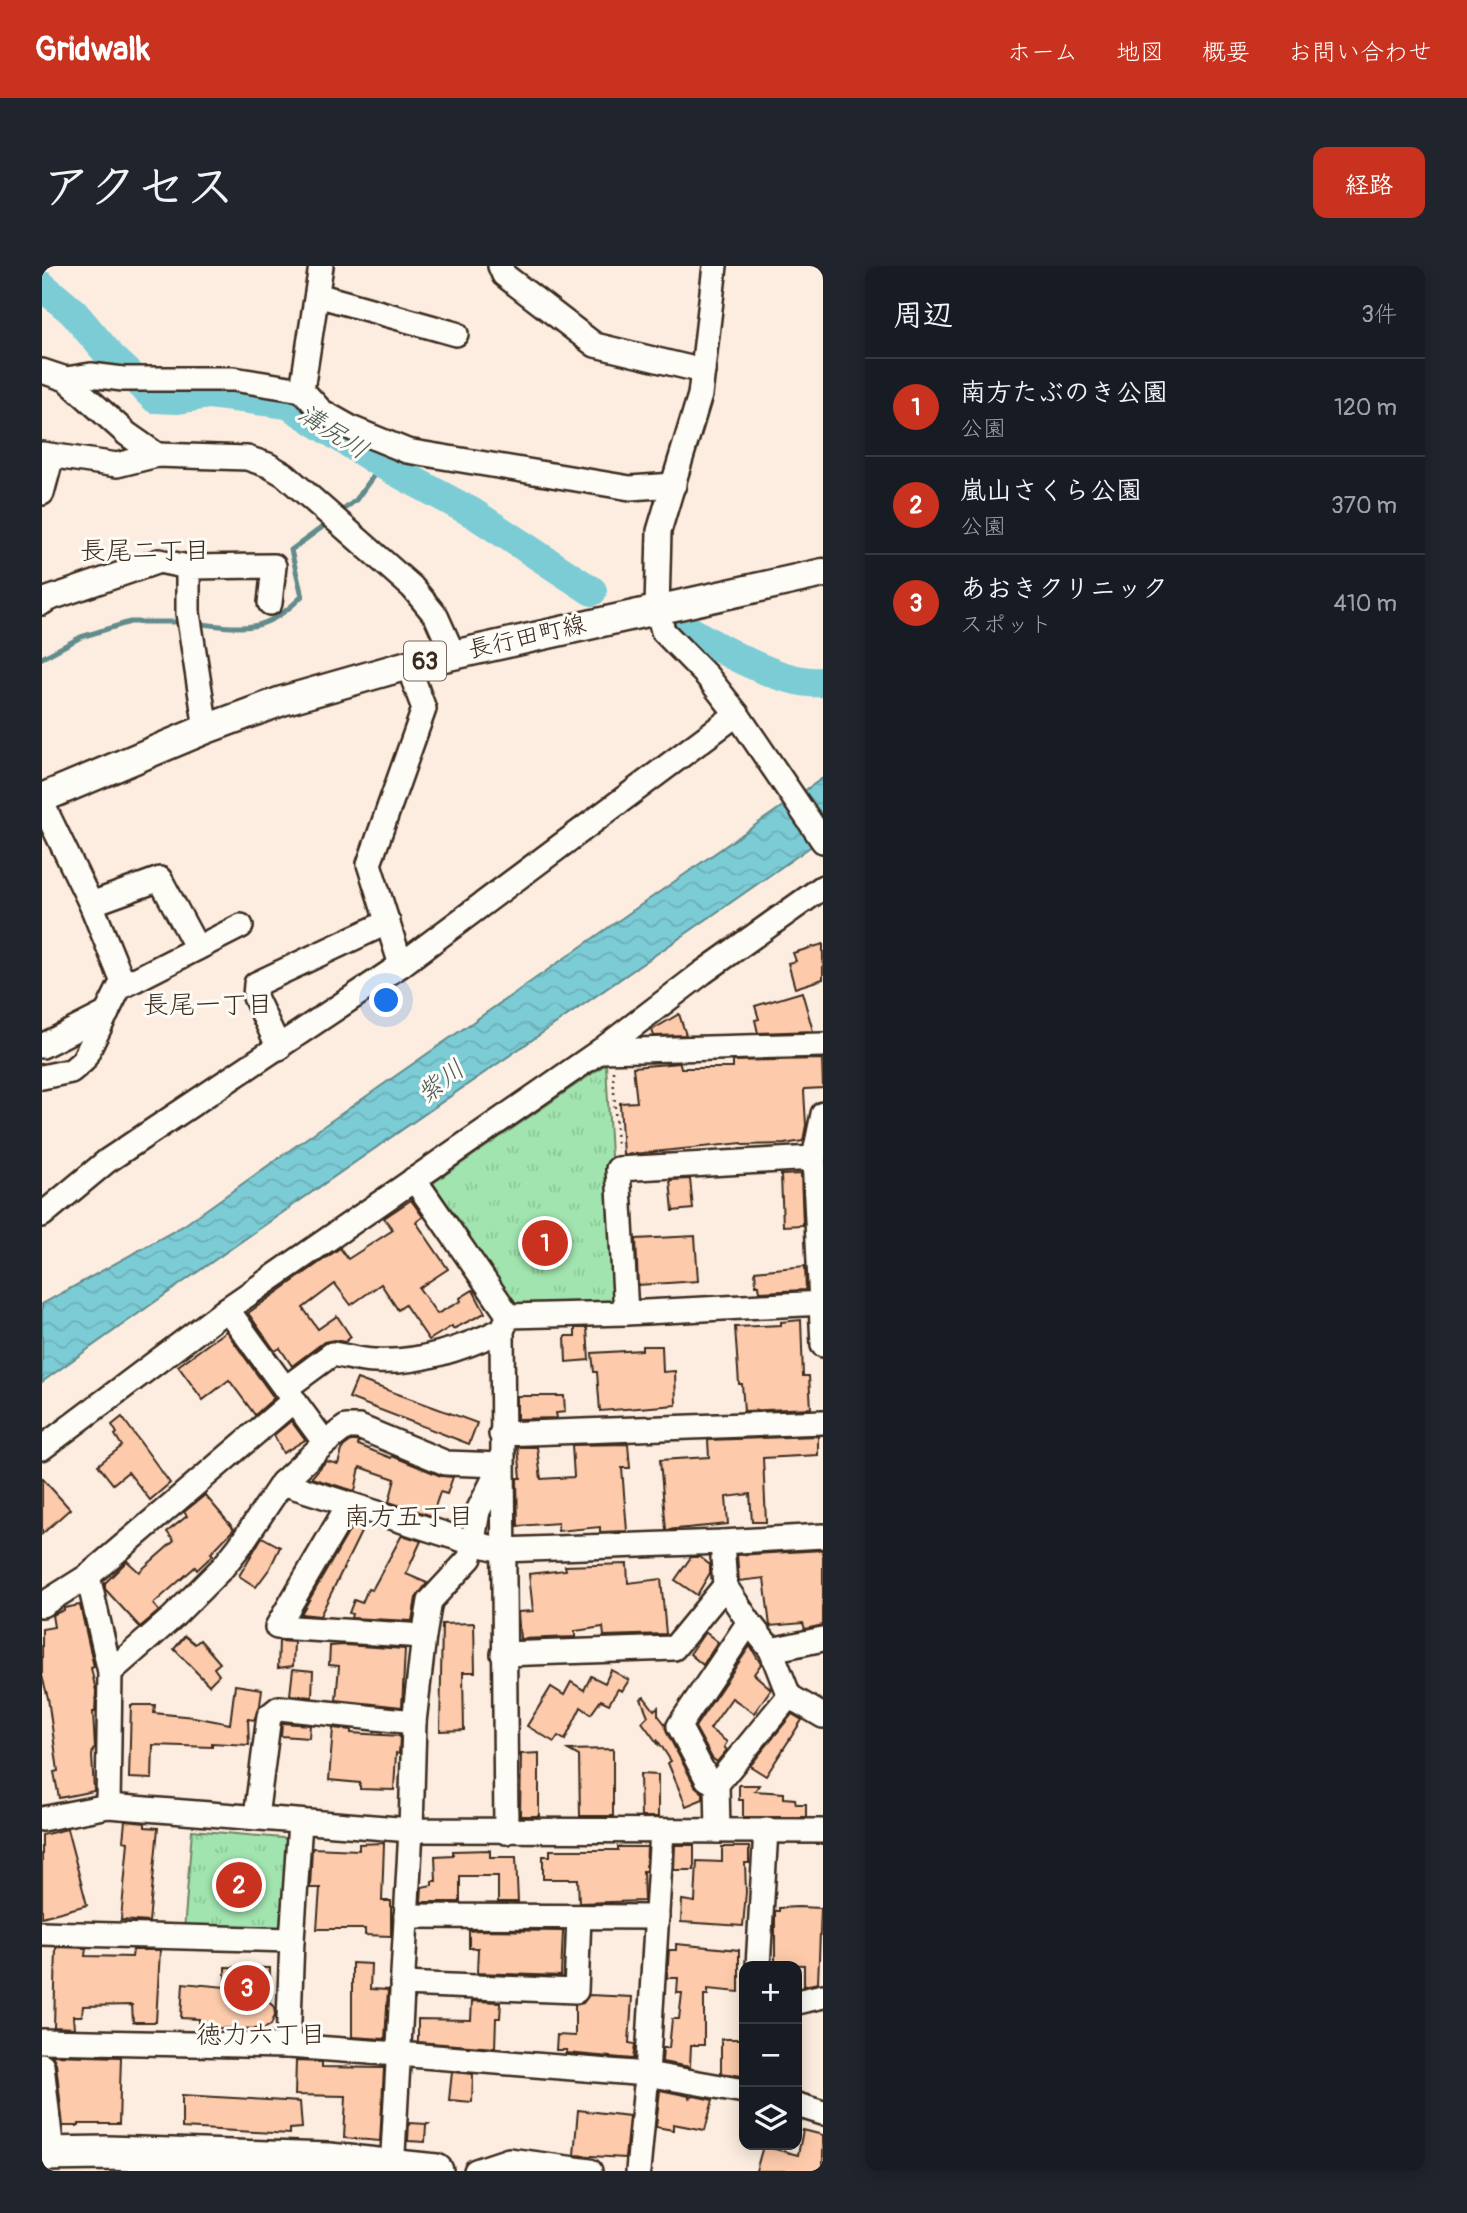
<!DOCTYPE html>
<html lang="ja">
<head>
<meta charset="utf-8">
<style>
  :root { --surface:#171b24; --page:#20242c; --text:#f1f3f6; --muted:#9ea1a6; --line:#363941; --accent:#c8321e }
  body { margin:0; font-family:Pangolin,"Klee One",sans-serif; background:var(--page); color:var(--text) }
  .controls { position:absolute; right:21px; bottom:21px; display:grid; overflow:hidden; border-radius:14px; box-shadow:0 4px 18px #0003 }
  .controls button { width:63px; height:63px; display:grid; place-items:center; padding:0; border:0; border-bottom:2px solid var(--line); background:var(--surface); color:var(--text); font:35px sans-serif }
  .you { position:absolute; left:345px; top:735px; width:24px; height:24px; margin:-18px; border:5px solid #fff; border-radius:50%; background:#1a73e8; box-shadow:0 0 0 10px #1a73e833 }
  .badge { display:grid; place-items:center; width:46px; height:46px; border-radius:50%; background:var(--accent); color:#fff; font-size:23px; font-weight:700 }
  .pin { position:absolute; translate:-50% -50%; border:4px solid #fff; box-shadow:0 2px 7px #0006 }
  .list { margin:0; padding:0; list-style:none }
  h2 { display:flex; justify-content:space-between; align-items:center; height:91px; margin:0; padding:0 28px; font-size:30px }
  h2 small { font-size:23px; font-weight:400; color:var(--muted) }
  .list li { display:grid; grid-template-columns:46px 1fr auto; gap:21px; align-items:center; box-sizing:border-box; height:98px; padding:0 28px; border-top:2px solid var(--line) }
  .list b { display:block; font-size:26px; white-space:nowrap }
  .list p { margin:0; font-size:23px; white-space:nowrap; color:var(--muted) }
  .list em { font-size:23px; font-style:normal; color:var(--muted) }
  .icon { flex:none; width:38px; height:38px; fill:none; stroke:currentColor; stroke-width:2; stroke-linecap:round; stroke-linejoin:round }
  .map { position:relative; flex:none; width:781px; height:1905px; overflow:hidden; border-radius:14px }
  header { display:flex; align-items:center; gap:42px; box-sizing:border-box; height:98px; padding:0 35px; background:var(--accent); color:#fff }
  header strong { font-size:33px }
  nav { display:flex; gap:38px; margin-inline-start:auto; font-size:24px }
  .intro { display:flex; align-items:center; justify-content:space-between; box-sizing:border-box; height:168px; padding:0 42px }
  h1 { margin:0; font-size:49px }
  .button { padding:18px 32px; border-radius:14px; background:var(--accent); color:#fff; font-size:24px; font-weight:700 }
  main { display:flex; gap:42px; padding:0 42px }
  aside { flex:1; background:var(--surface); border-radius:14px; box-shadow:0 4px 18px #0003 }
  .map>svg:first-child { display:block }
  .park { fill:url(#park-tufts); stroke:#6e8766; stroke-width:2 }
  .water { fill:url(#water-waves); stroke:#628b8c; stroke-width:2 }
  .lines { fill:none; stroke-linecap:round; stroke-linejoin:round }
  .stream { stroke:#628b8c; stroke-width:5 }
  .river { stroke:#7cccd6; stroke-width:30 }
  .building { fill:#fdcbac; stroke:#3b2a1e; stroke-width:2 }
  .minor-casing { stroke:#3b2a1e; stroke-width:28 }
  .major-casing { stroke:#3b2a1e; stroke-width:33 }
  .highway-casing { stroke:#3b2a1e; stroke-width:38 }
  .path { stroke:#3b2a1e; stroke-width:2.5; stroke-dasharray:2 5; stroke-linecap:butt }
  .minor { stroke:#fdfcf7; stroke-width:23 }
  .major { stroke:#fdfcf7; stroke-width:28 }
  .highway { stroke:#fdfcf7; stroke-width:33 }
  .labels { text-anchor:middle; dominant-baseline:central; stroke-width:6; stroke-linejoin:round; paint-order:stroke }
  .shield { fill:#fdfcf7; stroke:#75695f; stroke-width:2 }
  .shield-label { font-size:23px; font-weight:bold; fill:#3b2a1e }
  .street-label { font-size:24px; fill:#3b2a1e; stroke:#fdfcf7 }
  .water-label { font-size:26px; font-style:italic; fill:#4e5b55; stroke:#fdfcf7 }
  .neighbourhood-label { font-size:26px; fill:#3b2a1e; stroke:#fdfcf7 }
</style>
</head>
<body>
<header>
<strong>Gridwalk</strong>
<nav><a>ホーム</a><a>地図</a><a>概要</a><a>お問い合わせ</a></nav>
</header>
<div class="intro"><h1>アクセス</h1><a class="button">経路</a></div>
<main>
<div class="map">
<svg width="781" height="1905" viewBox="0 0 781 1905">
  <defs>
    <pattern id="park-tufts" width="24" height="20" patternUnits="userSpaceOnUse" patternTransform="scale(1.75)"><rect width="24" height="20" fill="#a1e4af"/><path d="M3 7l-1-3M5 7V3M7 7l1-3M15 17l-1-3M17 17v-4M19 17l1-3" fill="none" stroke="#8cc496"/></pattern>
    <pattern id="water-waves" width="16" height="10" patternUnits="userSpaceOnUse" patternTransform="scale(1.75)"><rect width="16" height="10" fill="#7cccd6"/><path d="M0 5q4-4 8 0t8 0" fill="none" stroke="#6cafb7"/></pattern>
  </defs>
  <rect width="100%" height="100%" fill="#fdede0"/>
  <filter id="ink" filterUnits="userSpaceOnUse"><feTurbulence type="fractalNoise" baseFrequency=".0143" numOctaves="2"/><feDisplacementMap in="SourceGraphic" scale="14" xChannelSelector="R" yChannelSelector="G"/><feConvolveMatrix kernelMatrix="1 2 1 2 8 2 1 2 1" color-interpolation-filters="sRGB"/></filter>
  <g filter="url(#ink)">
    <g class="park">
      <polygon points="564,798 577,1037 474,1039 391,917"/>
      <polygon points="150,1564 251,1573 245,1667 142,1665"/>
    </g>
    <path class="water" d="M781 512V572C522 754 258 931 0 1116V1038L141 960 286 857Z"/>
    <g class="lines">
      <g class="stream">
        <polyline points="296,248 314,234 340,198"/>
        <path d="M153 357C202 363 223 368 260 330L249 284 286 257"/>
        <polyline points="0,392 39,371 88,356 140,356"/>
      </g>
      <g class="river">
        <polyline points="0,20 31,46 69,91 113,132 136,133 167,128 246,138 340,198 431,247 550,325"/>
        <path d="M637 358C672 380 739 420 781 416"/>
      </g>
    </g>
    <g class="building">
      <polygon points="781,678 781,713 753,722 746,697 754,695 751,687"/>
      <polygon points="760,726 771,765 716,767 713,754 717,753 713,740"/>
      <polygon points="637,748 644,769 612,770 610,764"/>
      <polygon points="780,793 781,822 763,823 762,825 764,859 761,875 742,878 701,879 700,877 581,889 578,837 595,836 591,801 638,797 639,802 691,802 691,795"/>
      <polygon points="759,908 761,959 741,960 739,909"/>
      <polygon points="648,913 651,943 631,945 628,914"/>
      <polygon points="369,934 381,951 374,956 406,1003 377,1022 395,1048 419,1035 418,1032 431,1024 443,1047 411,1063 410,1060 387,1074 363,1039 356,1044 339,1018 309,1039 293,1018 261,1042 276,1063 295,1050 309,1071 303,1076 292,1074 282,1076 250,1100 238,1082 233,1085 206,1047 298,982 306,993 351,964 342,952"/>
      <polygon points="653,970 656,1015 596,1019 594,973"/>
      <polygon points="763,1000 764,1024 718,1026 717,1019 714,1019 713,1005"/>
      <polygon points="759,1054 761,1110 767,1110 769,1142 702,1145 700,1118 697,1118 693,1061 739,1059 739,1056"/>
      <polygon points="533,1062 545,1062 547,1094 524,1096 523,1070 533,1070"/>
      <polygon points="184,1065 232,1132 213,1149 187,1114 161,1134 136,1100"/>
      <polygon points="600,1080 620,1080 621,1106 633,1105 634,1139 558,1145 555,1106 552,1106 550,1087 600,1084"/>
      <polygon points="315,1113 435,1157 427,1178 307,1132"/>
      <polygon points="475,1130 522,1130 523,1146 514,1147 515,1152 475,1153"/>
      <polygon points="80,1151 128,1217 108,1234 86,1206 71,1218 56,1199 80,1180 73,1169 75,1167 70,1159"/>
      <polygon points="249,1155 263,1174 241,1187 232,1169"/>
      <polygon points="776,1170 776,1189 721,1192 724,1256 710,1256 708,1228 684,1231 686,1258 624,1264 618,1194 667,1191 666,1174"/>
      <polygon points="309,1175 314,1175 317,1176 316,1179 349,1192 350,1190 399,1210 411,1211 405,1228 398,1226 390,1250 347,1236 353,1213 318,1201 313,1225 269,1212 284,1195 296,1198 301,1181"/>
      <polygon points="586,1178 588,1202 580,1202 585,1265 558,1266 558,1261 516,1265 516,1257 476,1260 475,1212 479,1212 476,1181 495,1181 499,1213 532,1211 530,1179"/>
      <polygon points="0,1212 28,1243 0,1268"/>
      <polygon points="163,1229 192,1263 169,1287 171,1289 155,1304 153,1301 111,1338 117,1345 98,1361 63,1323 63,1317 85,1295 97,1306 132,1275 125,1266 145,1250 142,1246"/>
      <polygon points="313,1255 323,1258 278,1350 259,1348"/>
      <polygon points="360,1269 379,1275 364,1308 385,1317 374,1332 370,1355 309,1352 310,1348 307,1347 312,1334 320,1337 326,1323 330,1324"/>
      <polygon points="220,1271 238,1281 228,1302 214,1321 197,1310"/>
      <polygon points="781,1284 781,1359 763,1363 761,1357 728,1360 722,1312 697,1315 695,1289"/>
      <polygon points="649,1291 658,1291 668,1299 668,1307 655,1329 633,1314"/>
      <polygon points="585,1298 586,1317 619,1313 624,1368 562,1370 561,1361 533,1365 533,1371 478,1373 476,1346 491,1345 487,1308 524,1304 523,1300"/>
      <polygon points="38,1339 52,1401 49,1402 54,1425 53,1446 51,1446 53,1483 51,1484 50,1490 52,1525 17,1532 12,1506 16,1505 6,1432 0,1410 0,1363 12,1361 10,1349 22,1344 22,1342"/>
      <polygon points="432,1357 433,1406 421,1406 422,1464 398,1465 400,1358"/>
      <polygon points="663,1366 676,1376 661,1399 648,1388"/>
      <polygon points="143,1370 153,1378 158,1374 178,1397 172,1402 177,1409 167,1419 132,1383"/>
      <polygon points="237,1375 252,1376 251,1400 236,1402"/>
      <polygon points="302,1379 363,1383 360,1441 294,1434 297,1400 287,1399 288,1380"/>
      <polygon points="708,1380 719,1398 712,1408 729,1423 712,1447 690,1432 668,1463 685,1476 682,1481 685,1484 675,1496 670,1492 653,1461"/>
      <polygon points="251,1403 271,1405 270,1431 248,1429"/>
      <polygon points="569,1404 587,1414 580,1425 576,1423 567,1438 559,1434 549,1448 539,1441 523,1474 516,1470 512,1476 485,1460 509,1421 522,1429 529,1416 542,1424 549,1410 563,1417"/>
      <polygon points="193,1419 220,1423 218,1439 212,1454 206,1453 207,1479 170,1477 170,1481 111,1479 110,1513 87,1512 89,1439 113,1439 112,1447 152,1451 188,1458"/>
      <polygon points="602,1431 612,1444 616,1441 616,1449 623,1458 625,1467 653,1520 661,1527 661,1533 644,1540 626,1497 629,1495 616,1475 616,1478 600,1456 606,1450 599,1433"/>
      <polygon points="750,1448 760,1454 724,1510 708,1500"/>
      <polygon points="240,1457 268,1459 267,1472 239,1470"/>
      <polygon points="291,1462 309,1464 309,1467 358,1470 357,1488 354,1487 352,1524 318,1523 318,1517 287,1514"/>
      <polygon points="571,1483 571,1550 538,1550 537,1490 526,1484"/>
      <polygon points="497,1487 497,1550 478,1550 479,1488"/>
      <polygon points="598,1508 616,1509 616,1551 599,1551"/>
      <polygon points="697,1519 717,1519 713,1525 742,1527 742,1532 753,1533 754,1538 764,1538 764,1551 701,1551 701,1534 697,1534"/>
      <polygon points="83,1555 103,1557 103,1561 116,1562 107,1656 79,1654 86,1576 81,1575"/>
      <polygon points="25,1563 45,1639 0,1651 0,1569"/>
      <polygon points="342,1577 340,1635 349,1635 349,1670 323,1669 323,1663 275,1663 278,1622 268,1622 270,1582 317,1584 317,1578"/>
      <polygon points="633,1579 652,1579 652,1604 632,1604"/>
      <polygon points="576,1581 605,1581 604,1605 601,1605 602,1635 537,1637 536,1613 501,1613 501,1590 508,1590 508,1584 576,1584"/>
      <polygon points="680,1581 707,1581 707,1597 703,1597 704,1626 701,1660 639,1656 640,1634 653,1636 655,1595 680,1596"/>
      <polygon points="448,1584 448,1591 474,1591 476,1636 456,1636 456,1610 418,1610 418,1636 379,1636 380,1621 390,1619 390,1615 394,1615 393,1590 411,1589 411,1585"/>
      <polygon points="756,1641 779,1642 776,1717 762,1720 762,1699 733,1698 733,1645 737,1645 737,1642"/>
      <polygon points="437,1664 521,1665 519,1710 435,1707 436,1682 427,1682 427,1665"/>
      <polygon points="634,1678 697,1684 697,1726 666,1723 666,1729 662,1729 662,1779 649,1779 648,1801 620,1796 621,1782 627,1782 630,1753 637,1753 640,1727 635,1727 636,1712 625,1712 627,1684 634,1684"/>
      <polygon points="14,1681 44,1682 43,1690 90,1691 91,1684 118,1684 114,1756 91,1756 90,1739 41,1740 40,1750 31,1750 32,1762 12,1761"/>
      <polygon points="310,1697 329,1698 328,1723 346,1724 343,1773 310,1771"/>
      <polygon points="183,1701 228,1702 227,1736 232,1741 233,1749 229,1759 221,1763 175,1762 175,1765 157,1764 157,1753 139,1752 141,1717 183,1721"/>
      <polygon points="547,1729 590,1731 587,1777 593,1778 591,1793 524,1787 525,1784 514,1784 515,1769 533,1770 533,1739 541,1737"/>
      <polygon points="430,1735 459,1736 458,1752 454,1752 453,1782 376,1776 376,1753 429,1754"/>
      <polygon points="679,1773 701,1773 700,1810 679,1807"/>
      <polygon points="10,1789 79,1791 77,1858 37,1858 37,1860 21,1860 14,1797"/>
      <polygon points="254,1795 280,1796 280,1801 342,1802 338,1875 302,1872 304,1830 253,1829"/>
      <polygon points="410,1806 431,1808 430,1836 407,1834"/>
      <polygon points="618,1824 647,1830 647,1832 652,1830 671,1834 663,1864 631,1858 631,1864 614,1861"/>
      <polygon points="140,1829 258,1836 260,1862 248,1863 248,1868 140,1862"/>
      <polygon points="536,1844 587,1850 583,1892 532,1889"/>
      <polygon points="367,1857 386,1858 384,1859 383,1876 366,1875"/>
      <polygon points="761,1864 781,1869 781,1905 714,1905 721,1880 756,1889"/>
    </g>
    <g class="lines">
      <g class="minor-casing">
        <g id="minor">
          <polyline points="279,0 260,124 279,145 311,163 365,185 588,222 632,219"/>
          <polyline points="458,0 462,9 553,79 661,105"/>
          <polyline points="673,0 658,129 617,265 615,343 621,365 665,410 695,448 781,575"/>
          <polyline points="275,29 414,68"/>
          <polyline points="0,105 24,113 85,168 115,189"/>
          <polyline points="24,113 49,109 81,113 191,113 260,124"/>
          <polyline points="0,188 75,199 115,189 205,192 226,199 243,209 370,321 394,350 411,388"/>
          <polyline points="0,227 10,190"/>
          <polyline points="0,337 6,333 117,295 146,301"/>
          <polyline points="164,463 146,347 146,301 232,300 228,337"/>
          <polyline points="0,537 49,638"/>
          <polyline points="359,699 327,598 382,443 366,399"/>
          <polyline points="82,719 49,638 118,613 155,682"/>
          <polyline points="0,780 65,747"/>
          <polyline points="237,782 213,731 214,718 346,656"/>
          <polyline points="558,785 781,779"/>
          <polyline points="0,811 29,805 41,795 77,722 199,660"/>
          <polyline points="772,892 781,1079"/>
          <polyline points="372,913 467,1050"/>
          <polyline points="0,949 65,895 359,699 695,448"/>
          <polyline points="185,1043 283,1177"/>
          <polyline points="584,1047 576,903 772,892 781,848"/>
          <path d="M244 1122 290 1088C304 1090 319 1095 333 1095 376 1098 422 1082 460 1064"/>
          <polyline points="459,1168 781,1156"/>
          <polyline points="0,1182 185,1043 558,785 660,707 781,621"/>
          <polyline points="240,1217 431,1277 460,1284 680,1276 781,1270"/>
          <polyline points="307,1238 235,1361 382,1370"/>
          <polyline points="46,1310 68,1406"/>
          <polyline points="0,1339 46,1310 252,1134"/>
          <polyline points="729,1384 781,1373"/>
          <polyline points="461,1388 632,1382 683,1320"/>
          <polyline points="747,1430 781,1450"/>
          <polyline points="675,1518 665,1513 637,1460 707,1356"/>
          <polyline points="66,1540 68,1406 131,1351 181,1301 197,1281 240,1217 283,1177 304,1161 317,1161 404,1197 459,1199 436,1245 428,1292 388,1335 382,1370 372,1456 369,1564 350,1905"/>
          <polyline points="214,1551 227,1450 237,1442 372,1456"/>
          <polyline points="0,1553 66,1540 369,1564 781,1565"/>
          <polyline points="676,1565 675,1518 747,1430 729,1384 707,1356 683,1320 680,1276"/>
          <polyline points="464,1566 460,1064 467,1050 584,1047 781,1037"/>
          <polyline points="364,1650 615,1651"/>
          <polyline points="0,1667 250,1674"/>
          <polyline points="716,1700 724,1564"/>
          <polyline points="360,1718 534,1725 537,1651"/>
          <polyline points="755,1736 781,1730"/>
          <polyline points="0,1775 246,1780 356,1788 605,1808 702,1825"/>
          <polyline points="246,1780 250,1674 258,1556"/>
          <polyline points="0,1799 10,1887"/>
          <polyline points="755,1839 781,1847"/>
          <polyline points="434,1905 467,1894 548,1905"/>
          <polyline points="596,1905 605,1808 620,1565"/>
        </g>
      </g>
      <g class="major-casing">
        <polyline id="major" points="0,532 164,463 240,435 366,399 781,307"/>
      </g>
      <g class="highway-casing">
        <polyline id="highway" points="0,1888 66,1887 287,1894 394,1905"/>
      </g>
      <polyline class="path" points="571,805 575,882"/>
      <use href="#minor" class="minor"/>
      <use href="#major" class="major"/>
      <use href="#highway" class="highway"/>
    </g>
  </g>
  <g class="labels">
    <rect class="shield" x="362" y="375.5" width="42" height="39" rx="5"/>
    <g class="shield-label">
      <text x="383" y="395">63</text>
    </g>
    <g class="street-label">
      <text transform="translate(485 371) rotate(-13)">長行田町線</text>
    </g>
    <g class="water-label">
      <text transform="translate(291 166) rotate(33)">溝尻川</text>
      <text transform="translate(399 816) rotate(-38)">紫川</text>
    </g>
    <g class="neighbourhood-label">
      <text x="103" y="285">長尾二丁目</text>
      <text x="166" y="739">長尾一丁目</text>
      <text x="367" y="1251">南方五丁目</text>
      <text x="219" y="1769">徳力六丁目</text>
    </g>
  </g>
</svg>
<div class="controls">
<button>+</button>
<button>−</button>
<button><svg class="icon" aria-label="layers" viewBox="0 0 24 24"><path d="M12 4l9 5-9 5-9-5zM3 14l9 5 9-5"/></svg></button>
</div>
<div class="you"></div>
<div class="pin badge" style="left:503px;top:977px">1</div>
<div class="pin badge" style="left:197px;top:1619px">2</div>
<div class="pin badge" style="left:205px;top:1722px">3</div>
</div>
<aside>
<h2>周辺<small>3件</small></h2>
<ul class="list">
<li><span class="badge">1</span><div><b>南方たぶのき公園</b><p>公園</p></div><em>120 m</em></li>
<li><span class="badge">2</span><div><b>嵐山さくら公園</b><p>公園</p></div><em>370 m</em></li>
<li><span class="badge">3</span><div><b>あおきクリニック</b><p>スポット</p></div><em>410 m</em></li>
</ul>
</aside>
</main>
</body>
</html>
